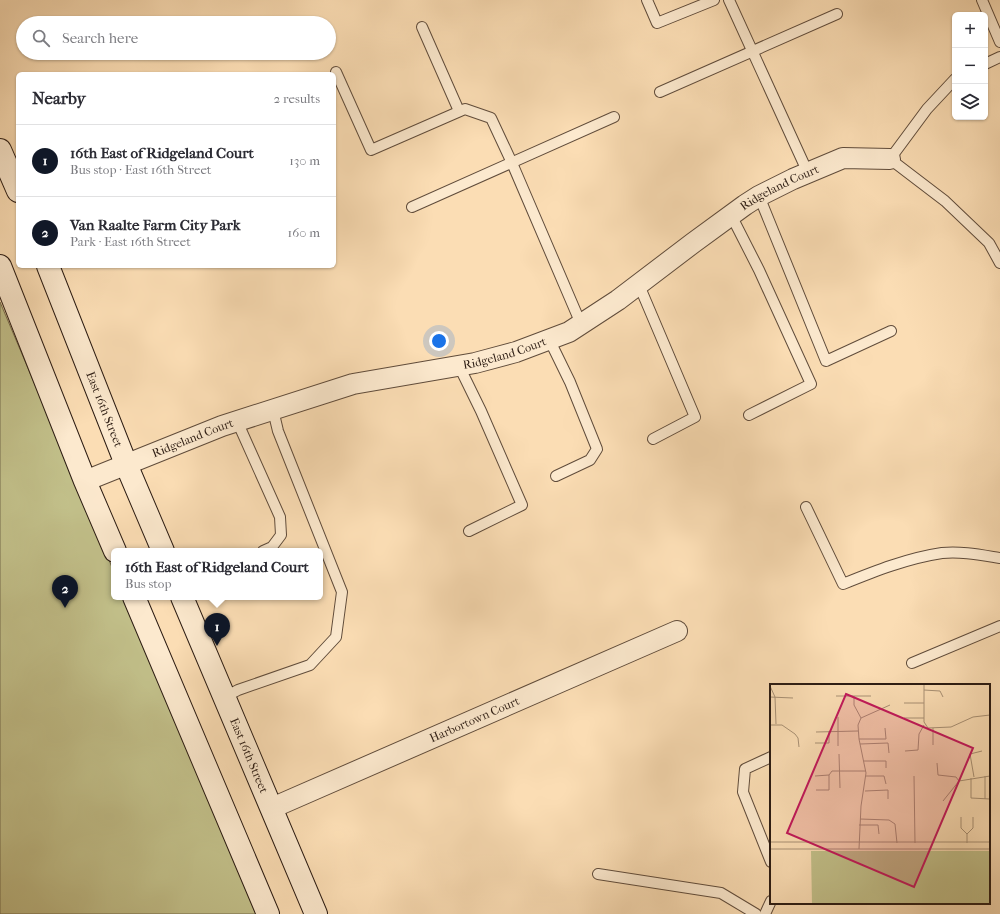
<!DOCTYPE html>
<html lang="en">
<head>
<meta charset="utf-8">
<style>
  :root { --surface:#fff; --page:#f2f2f3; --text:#2b2b33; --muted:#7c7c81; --line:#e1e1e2; --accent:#111827 }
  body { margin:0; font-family:"IM FELL French Canon",serif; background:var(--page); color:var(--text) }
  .controls { position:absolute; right:12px; top:12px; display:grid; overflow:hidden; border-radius:6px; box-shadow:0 1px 3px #0004 }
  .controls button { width:36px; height:36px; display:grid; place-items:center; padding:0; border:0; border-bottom:1px solid var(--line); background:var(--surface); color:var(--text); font:20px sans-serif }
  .you { position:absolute; left:439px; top:341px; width:14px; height:14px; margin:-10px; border:3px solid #fff; border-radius:50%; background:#1a73e8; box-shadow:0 0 0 6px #1a73e833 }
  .badge { display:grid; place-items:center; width:26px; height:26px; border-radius:50%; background:var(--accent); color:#fff; font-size:13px; font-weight:700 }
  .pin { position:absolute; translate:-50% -33px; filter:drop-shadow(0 1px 2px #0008) }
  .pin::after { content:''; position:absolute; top:21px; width:14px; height:12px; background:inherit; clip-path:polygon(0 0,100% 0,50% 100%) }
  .popup { position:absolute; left:111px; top:548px; width:212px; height:52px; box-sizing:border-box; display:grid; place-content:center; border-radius:6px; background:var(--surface); filter:drop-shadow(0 1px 3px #0005); font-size:13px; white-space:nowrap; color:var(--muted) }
  .popup b { font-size:15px; color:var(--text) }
  .popup::after { content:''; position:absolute; left:50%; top:100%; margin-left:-8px; border:8px solid transparent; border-top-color:var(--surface) }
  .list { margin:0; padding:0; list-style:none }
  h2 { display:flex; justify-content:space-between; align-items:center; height:52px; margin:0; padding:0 16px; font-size:17px }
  h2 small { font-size:13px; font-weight:400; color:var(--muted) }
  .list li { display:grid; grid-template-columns:26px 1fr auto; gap:12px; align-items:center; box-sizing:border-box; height:72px; padding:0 16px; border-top:1px solid var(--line) }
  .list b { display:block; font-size:15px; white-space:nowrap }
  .list p { margin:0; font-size:13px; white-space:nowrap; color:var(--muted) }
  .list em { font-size:13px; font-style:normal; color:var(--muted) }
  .icon { flex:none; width:22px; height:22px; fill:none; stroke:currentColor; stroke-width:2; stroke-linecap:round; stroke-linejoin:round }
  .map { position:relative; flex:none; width:1000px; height:914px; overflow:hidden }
  .search { position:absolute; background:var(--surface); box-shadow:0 1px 3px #0004; left:16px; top:16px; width:320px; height:44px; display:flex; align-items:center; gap:10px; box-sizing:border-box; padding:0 14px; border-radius:22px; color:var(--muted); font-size:15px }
  .panel { position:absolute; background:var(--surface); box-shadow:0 1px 3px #0004; left:16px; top:72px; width:320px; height:196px; border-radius:6px }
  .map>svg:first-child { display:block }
  .green { fill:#c2c08a; stroke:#776e4e }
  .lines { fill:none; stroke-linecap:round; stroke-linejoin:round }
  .lane-casing { stroke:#604c3b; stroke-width:12 }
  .street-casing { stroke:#604c3b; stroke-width:22 }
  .secondary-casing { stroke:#2c1c13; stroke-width:24 }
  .lane { stroke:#fce9ce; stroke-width:10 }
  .street { stroke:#fce9ce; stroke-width:20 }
  .secondary { stroke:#fce9ce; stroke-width:22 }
  .labels { text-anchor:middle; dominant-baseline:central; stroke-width:3; stroke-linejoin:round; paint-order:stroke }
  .street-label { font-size:12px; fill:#2c1c13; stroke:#fce9ce }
  .inset-road { fill:none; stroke:#a89074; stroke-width:1 }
  .view { fill:#c2185b; fill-opacity:0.15; stroke:#c2185b; stroke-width:2 }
  .inset-edge { fill:none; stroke:#2c1c13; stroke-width:2 }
</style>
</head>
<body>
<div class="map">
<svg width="1000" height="914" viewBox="0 0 1000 914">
  <rect width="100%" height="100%" fill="#fbddb4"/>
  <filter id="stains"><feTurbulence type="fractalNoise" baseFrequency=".005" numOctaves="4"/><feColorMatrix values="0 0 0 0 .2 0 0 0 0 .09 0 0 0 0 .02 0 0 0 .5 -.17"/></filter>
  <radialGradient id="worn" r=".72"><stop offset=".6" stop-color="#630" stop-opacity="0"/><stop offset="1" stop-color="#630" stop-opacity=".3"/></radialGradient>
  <polygon class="green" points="0,302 114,572 114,597 124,597 258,914 0,914"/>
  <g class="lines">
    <g class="lane-casing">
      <g id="lane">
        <polyline points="647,0 657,23 714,0"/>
        <polyline points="729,0 808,173"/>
        <polyline points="982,0 1000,42"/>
        <polyline points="422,27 459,111"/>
        <polyline points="985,64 1000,57"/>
        <polyline points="336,72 371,150 465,109 491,118 512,163 581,324"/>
        <polyline points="955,79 927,109 890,159 945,201 989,243 1000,263"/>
        <polyline points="660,92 837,14"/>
        <polyline points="759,196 826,361 891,331"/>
        <polyline points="412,207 614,117"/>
        <polyline points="731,215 759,270 811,384 749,415"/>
        <polyline points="639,285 695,417 653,439"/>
        <polyline points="549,339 570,382 597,449 590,460 556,476"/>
        <polyline points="459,366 481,411 522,505 469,531"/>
        <polyline points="237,421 280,517 281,535 272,547 263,551"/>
        <path d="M806 507 843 584C875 571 908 558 942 553 961 551 981 555 1000 558"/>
        <polyline points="912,663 1000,626"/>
        <polyline points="225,697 238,690 310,665 336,637 342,592 278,431 273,410"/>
        <polyline points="771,757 745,769 743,792 771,862"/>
        <polyline points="598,874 721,893 756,914"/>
        <polyline points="765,914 771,901"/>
      </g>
    </g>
    <g class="street-casing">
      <g id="street">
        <path id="s1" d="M85 481 222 426 353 384 475 363 516 352 569 332 618 300 693 243 745 205 759 196 793 179 843 158 890 159"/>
        <path id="s2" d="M272 808 677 631"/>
      </g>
    </g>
    <g class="secondary-casing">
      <g id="secondary">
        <polyline points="0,150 18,191"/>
        <polyline points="0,266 85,481 115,551"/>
        <path id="s3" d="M48 266 126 464 163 551"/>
        <polyline points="134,597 268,914"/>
        <path id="s4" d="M182 597 316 914"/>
      </g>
    </g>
    <use href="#lane" class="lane"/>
    <use href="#street" class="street"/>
    <use href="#secondary" class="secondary"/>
  </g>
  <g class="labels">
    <g class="street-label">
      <text stroke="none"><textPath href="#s1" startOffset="764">Ridgeland Court</textPath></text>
      <text stroke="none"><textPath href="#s1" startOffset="440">Ridgeland Court</textPath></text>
      <text stroke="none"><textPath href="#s3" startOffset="154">East 16th Street</textPath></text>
      <text stroke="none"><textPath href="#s1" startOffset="116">Ridgeland Court</textPath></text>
      <text stroke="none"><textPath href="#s2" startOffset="221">Harbortown Court</textPath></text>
      <text stroke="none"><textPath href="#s4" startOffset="172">East 16th Street</textPath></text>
    </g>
  </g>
  <g transform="translate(770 684)">
    <rect width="220" height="220" fill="#fbddb4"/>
    <path d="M41 167H220V220H42Z" fill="#c2c08a"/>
    <path class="inset-road" d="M154 0V38L158 44 181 43 203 33 220 31M0 2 5 13 6 40M154 6 170 7 173 13M66 12H84V21L91 34M84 12H101M0 13 23 14M134 19H154M68 33V62M91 34 120 21M134 34H154M0 41H12L25 50 28 54 29 63M46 48 88 47M89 55H116L115 44M45 59H59V47M90 60 118 59 119 69M163 61V44M135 67 148 66 149 50 154 41M69 70 70 104M94 77H116V84M167 79 168 91 186 93 189 97M45 92 59 91M96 92H114L116 100M144 92 145 159M215 92V115M204 93 200 70 212 67M201 94V114L220 115M46 106H59V91L62 87H96M95 107 118 106V115M173 117 189 97 220 92M191 133V144L197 150M90 135 119 136 125 140 127 159M89 141H108L109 150M0 158H220M197 159V150L203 144V133M0 165H220M89 165 91 122 96 89 89 55 88 41 91 34"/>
    <path class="view" d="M76 10 203 64 144 203 17 149Z"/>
    <rect width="220" height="220" class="inset-edge"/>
  </g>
  <rect width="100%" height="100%" filter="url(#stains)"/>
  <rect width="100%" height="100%" fill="url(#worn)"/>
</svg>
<div class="controls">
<button>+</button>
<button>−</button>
<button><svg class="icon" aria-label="layers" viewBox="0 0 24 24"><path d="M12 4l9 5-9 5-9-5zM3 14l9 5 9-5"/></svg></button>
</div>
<div class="you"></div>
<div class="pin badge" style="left:217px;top:646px">1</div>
<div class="popup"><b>16th East of Ridgeland Court</b>Bus stop</div>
<div class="pin badge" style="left:65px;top:608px">2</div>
<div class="search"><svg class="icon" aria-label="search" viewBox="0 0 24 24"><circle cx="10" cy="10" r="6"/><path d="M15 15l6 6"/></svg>Search here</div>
<section class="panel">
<h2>Nearby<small>2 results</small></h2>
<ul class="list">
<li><span class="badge">1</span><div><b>16th East of Ridgeland Court</b><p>Bus stop · East 16th Street</p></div><em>130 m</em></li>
<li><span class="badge">2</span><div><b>Van Raalte Farm City Park</b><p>Park · East 16th Street</p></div><em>160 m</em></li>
</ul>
</section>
</div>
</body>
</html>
